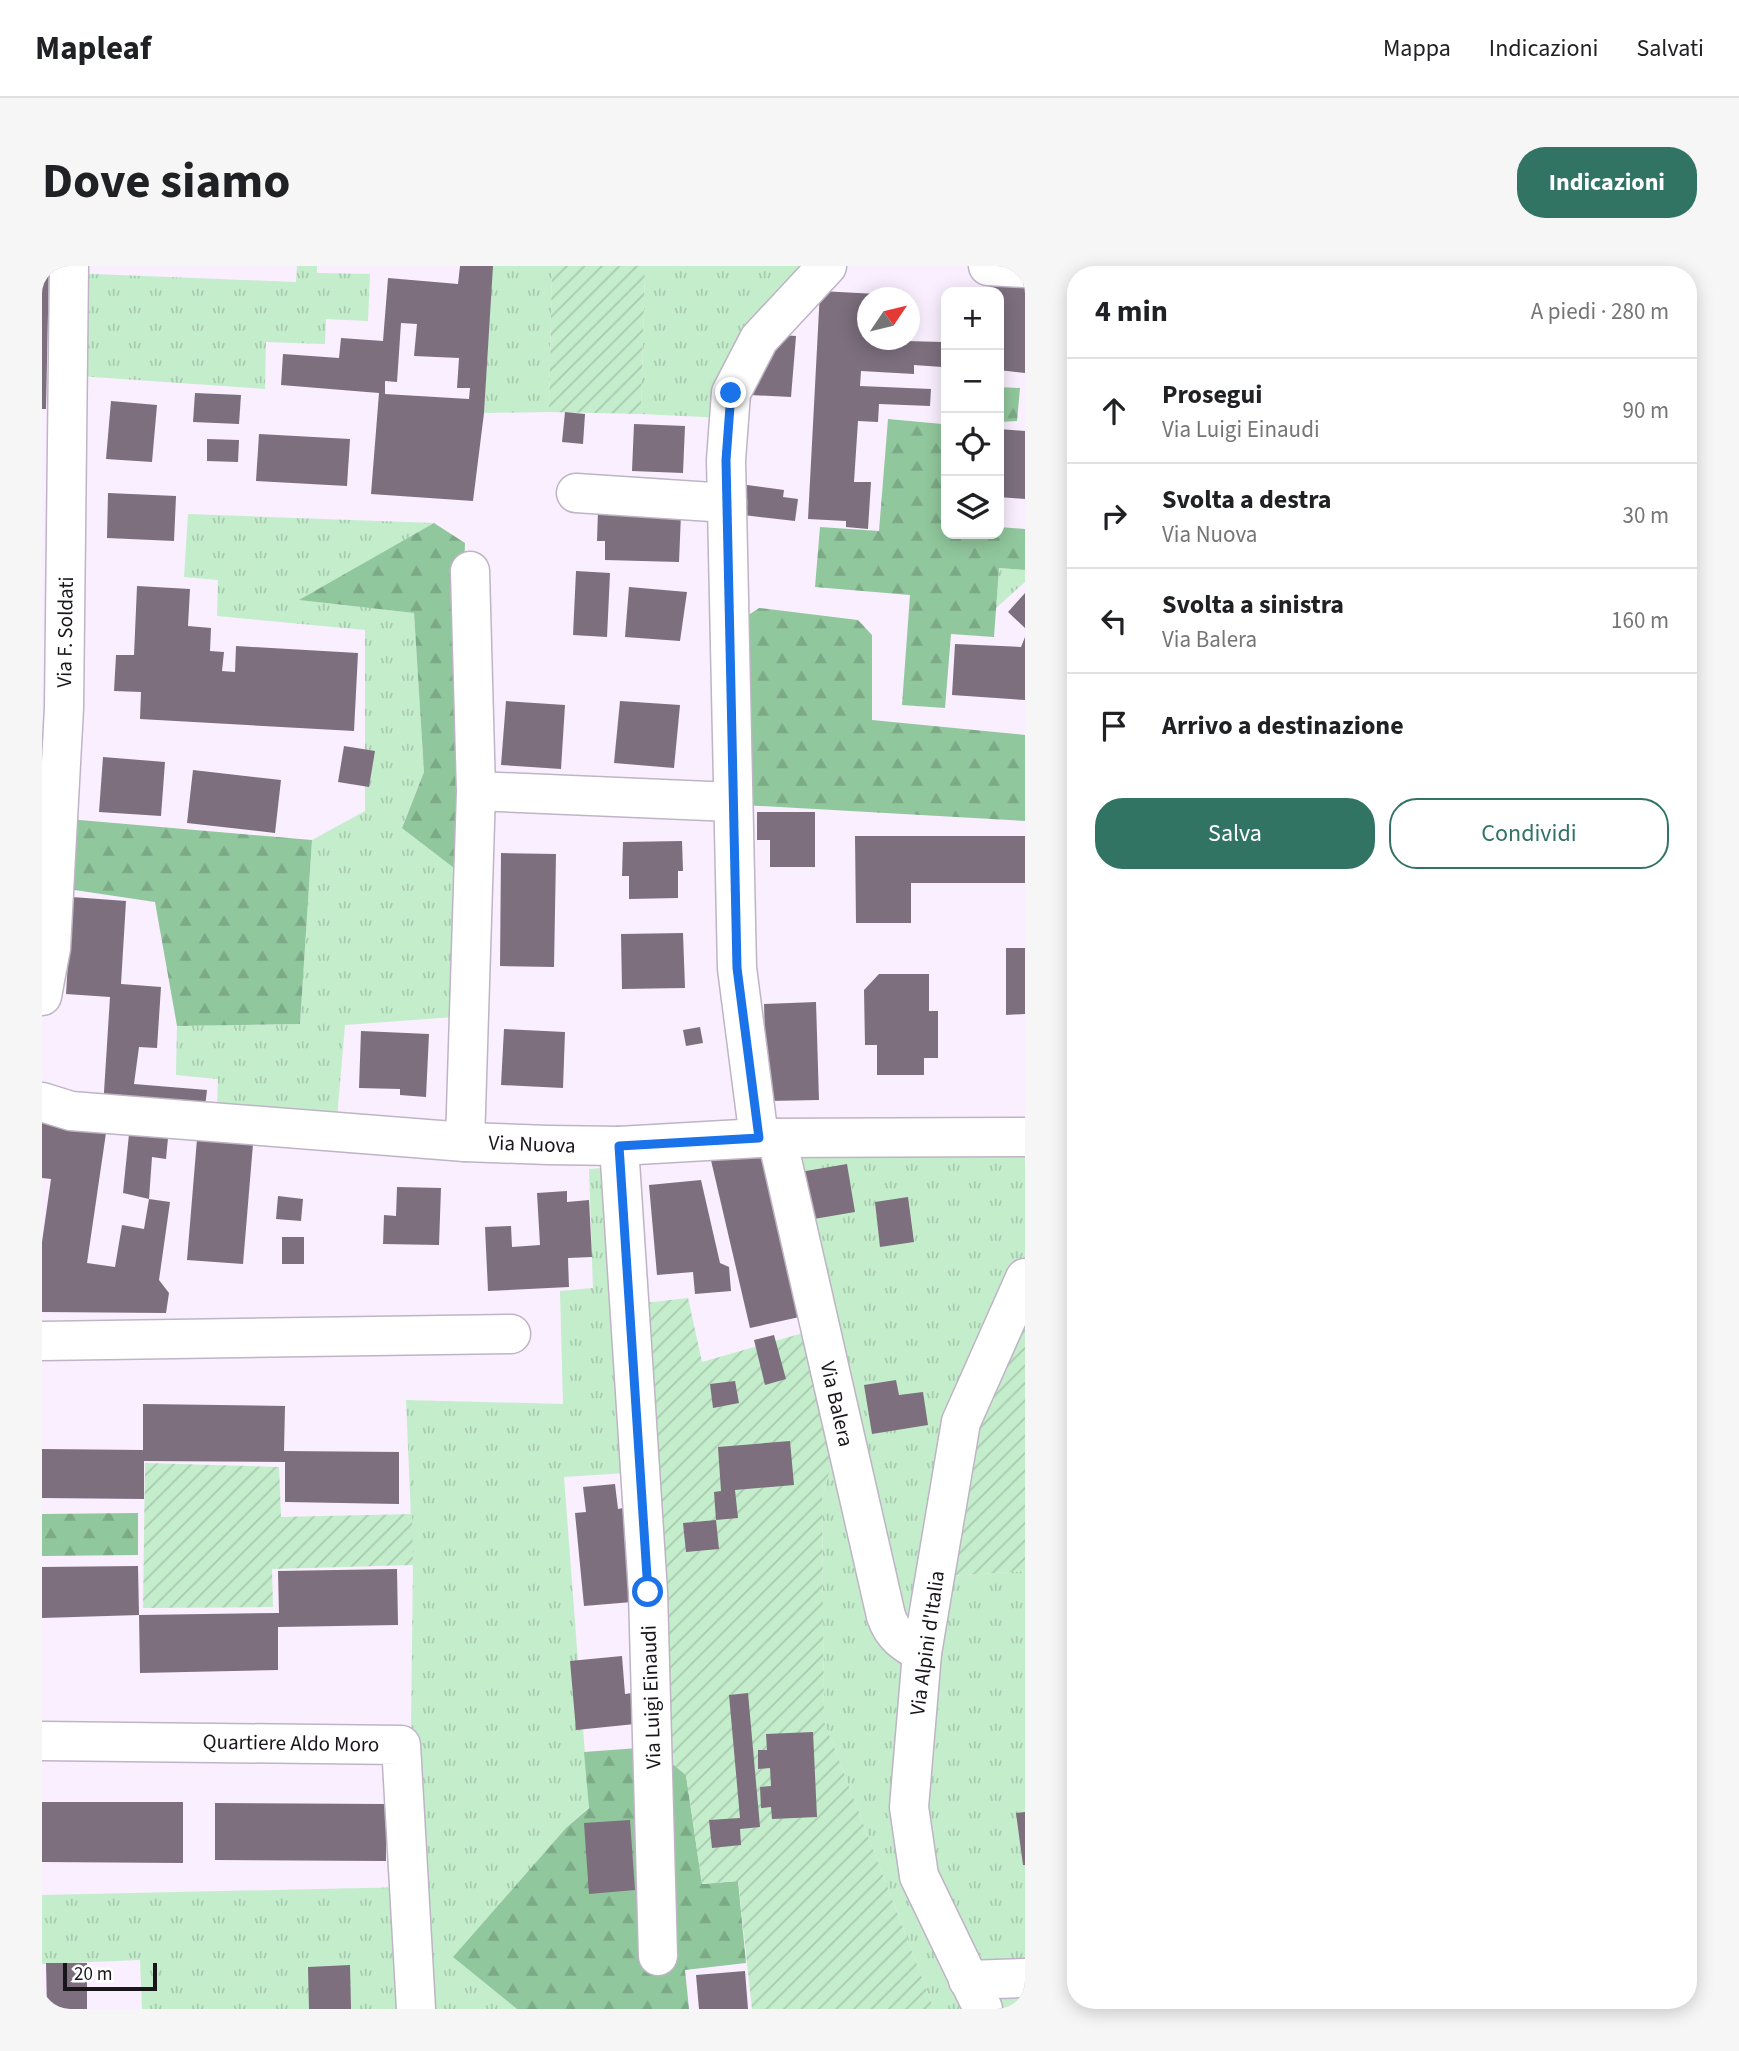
<!DOCTYPE html>
<html lang="it">
<head>
<meta charset="utf-8">
<style>
  :root { --surface:#fff; --page:#f6f6f6; --text:#202124; --muted:#757577; --line:#e0e0e0; --accent:#327464 }
  body { margin:0; font-family:"Source Sans 3",sans-serif; background:var(--page); color:var(--text) }
  .controls { position:absolute; right:21px; top:21px; display:grid; overflow:hidden; border-radius:14px; box-shadow:0 4px 18px #0003 }
  .controls button { width:63px; height:63px; display:grid; place-items:center; padding:0; border:0; border-bottom:2px solid var(--line); background:var(--surface); color:var(--text); font:35px sans-serif }
  .compass { position:absolute; left:815px; top:21px; width:63px; height:63px; border-radius:50%; background:var(--surface); box-shadow:0 4px 18px #0003; rotate:55deg }
  .scale { position:absolute; left:21px; bottom:18px; width:94px; box-sizing:border-box; padding-left:7px; border:4px solid #19151b; border-top:0; font-size:19px; line-height:24px; white-space:nowrap; color:#19151b; -webkit-text-stroke:5px #fff; paint-order:stroke }
  .stop { position:absolute; width:21px; height:21px; margin:-16px; border:5px solid #1a73e8; border-radius:50%; background:#fff }
  .stop.end { background:#1a73e8; border-color:#fff; box-shadow:0 2px 7px #0008 }
  .list { margin:0; padding:0; list-style:none }
  h2 { display:flex; justify-content:space-between; align-items:center; height:91px; margin:0; padding:0 28px; font-size:30px }
  h2 small { font-size:23px; font-weight:400; color:var(--muted) }
  .list li { display:grid; grid-template-columns:46px 1fr auto; gap:21px; align-items:center; box-sizing:border-box; height:105px; padding:0 28px; border-top:2px solid var(--line) }
  .list b { display:block; font-size:26px; white-space:nowrap }
  .list p { margin:0; font-size:23px; white-space:nowrap; color:var(--muted) }
  .list em { font-size:23px; font-style:normal; color:var(--muted) }
  .actions { display:flex; gap:14px; padding:21px 28px }
  .actions a { flex:1; padding:16px 0; border:2px solid var(--accent); border-radius:28px; text-align:center; font-size:24px; color:var(--accent) }
  .actions .main { background:var(--accent); color:#fff }
  .icon { flex:none; width:38px; height:38px; fill:none; stroke:currentColor; stroke-width:2; stroke-linecap:round; stroke-linejoin:round }
  .map { position:relative; flex:none; width:983px; height:1743px; overflow:hidden; border-radius:28px }
  header { display:flex; align-items:center; gap:42px; box-sizing:border-box; height:98px; padding:0 35px; background:var(--surface); border-bottom:2px solid var(--line) }
  header strong { font-size:33px }
  nav { display:flex; gap:38px; margin-inline-start:auto; font-size:24px }
  .intro { display:flex; align-items:center; justify-content:space-between; box-sizing:border-box; height:168px; padding:0 42px }
  h1 { margin:0; font-size:49px }
  .button { padding:18px 32px; border-radius:28px; background:var(--accent); color:#fff; font-size:24px; font-weight:700 }
  main { display:flex; gap:42px; padding:0 42px }
  aside { flex:1; background:var(--surface); border-radius:28px; box-shadow:0 4px 18px #0003 }
  .map>svg:first-child { display:block }
  .grass { fill:url(#grass-tufts) }
  .forest { fill:url(#forest-firs) }
  .garden { fill:url(#garden-furrows) }
  .building { fill:#7d6f7e; fill-rule:evenodd }
  .lines { fill:none; stroke-linecap:round; stroke-linejoin:round }
  .minor-casing { stroke:#bfb4c5; stroke-width:41 }
  .minor { stroke:#fff; stroke-width:38 }
  .route { stroke:#1a73e8; stroke-width:9 }
  .labels { text-anchor:middle; dominant-baseline:central; stroke-width:7; stroke-linejoin:round; paint-order:stroke }
  .street-label { font-size:21px; fill:#19151b; stroke:#fff }
</style>
</head>
<body>
<header>
<strong>Mapleaf</strong>
<nav><a>Mappa</a><a>Indicazioni</a><a>Salvati</a></nav>
</header>
<div class="intro"><h1>Dove siamo</h1><a class="button">Indicazioni</a></div>
<main>
<div class="map">
<svg width="983" height="1743" viewBox="0 0 983 1743">
  <defs>
    <pattern id="grass-tufts" width="24" height="20" patternUnits="userSpaceOnUse" patternTransform="scale(1.75)"><rect width="24" height="20" fill="#c4edcc"/><path d="M3 7l-1-3M5 7V3M7 7l1-3M15 17l-1-3M17 17v-4M19 17l1-3" fill="none" stroke="#a8caaf"/></pattern>
    <pattern id="forest-firs" width="22" height="20" patternUnits="userSpaceOnUse" patternTransform="scale(1.75)"><rect width="22" height="20" fill="#91c79c"/><path d="M5 1l3.5 6h-7zM16 11l3.5 6h-7z" fill="#7caa86"/></pattern>
    <pattern id="garden-furrows" width="10" height="10" patternUnits="userSpaceOnUse" patternTransform="scale(1.75)"><rect width="10" height="10" fill="#c4edcc"/><path d="M-1 1l2-2M0 10L10 0M9 11l2-2" fill="none" stroke="#a8caaf"/></pattern>
  </defs>
  <rect width="100%" height="100%" fill="#f9effe"/>
  <g class="grass">
    <polygon points="255,0 275,0 275,7 328,8 326,55 284,53 283,78 224,76 223,123 22,109 26,7 254,16"/>
    <polygon points="450,0 510,0 507,146 442,147"/>
    <polygon points="603,0 784,0 683,152 599,148"/>
    <polygon points="146,248 392,257 258,334 372,347 382,506 360,561 412,602 412,751 303,759 295,852 175,842 176,813 134,809 135,760 258,758 270,574 323,545 323,364 175,350 176,314 142,311"/>
    <polygon points="957,302 983,304 983,316 954,342"/>
    <polygon points="983,872 983,1004 890,1311 983,1305 983,1743 892,1743 782,1455 780,1231 801,1161 733,878"/>
    <polygon points="575,901 599,1206 522,1211 547,1541 524,1562 412,1691 475,1743 100,1743 98,1694 0,1698 0,1629 367,1621 371,1299 364,1134 521,1138 518,1025 551,1022 547,903"/>
  </g>
  <g class="forest">
    <polygon points="904,117 904,268 957,268 957,261 983,263 983,304 957,302 952,371 909,368 903,442 860,439 868,329 773,321 778,261 837,265 846,153 900,158"/>
    <polygon points="957,121 978,122 975,155 957,156"/>
    <polygon points="392,257 423,277 412,602 360,562 382,506 372,347 257,334"/>
    <polygon points="717,342 816,354 830,369 830,454 983,469 983,555 701,539 702,352"/>
    <polygon points="26,553 270,574 258,758 135,760 113,636 19,622"/>
    <polygon points="96,1247 96,1289 0,1290 0,1248"/>
    <polygon points="610,1481 644,1509 660,1618 696,1615 704,1697 643,1704 647,1743 475,1743 411,1691 524,1562 547,1542 542,1486"/>
  </g>
  <g class="garden">
    <polygon points="510,0 603,0 599,148 507,146"/>
    <polygon points="983,1004 983,1305 890,1311"/>
    <polygon points="646,1032 660,1096 775,1063 801,1161 780,1231 782,1455 892,1743 710,1743 696,1615 660,1618 644,1509 610,1481 585,1039"/>
    <polygon points="103,1197 237,1201 239,1251 370,1248 371,1299 230,1303 231,1341 101,1342"/>
  </g>
  <g class="building">
    <polygon points="0,0 7,0 4,143 0,143"/>
    <path d="M418 0H451L442 147 431 235 329 228 337 127 239 119 241 88 297 92 299 72 341 75 346 12 416 18ZM359 57 375 58 372 90 417 92 415 122H428L427 133 343 128V115L355 116Z"/>
    <polygon points="948,14 983,18 983,107 957,104 957,26 947,26"/>
    <polygon points="778,25 835,28 835,32 825,32 825,74 901,76 900,101 872,99 872,108 819,105 818,120 889,123 888,140 837,138 836,156 816,155 812,216 829,216 826,263 804,261 804,255 766,253"/>
    <polygon points="739,69 754,70 749,131 708,129"/>
    <polygon points="153,127 199,129 197,158 151,156"/>
    <polygon points="69,135 115,139 110,196 64,193"/>
    <polygon points="523,146 543,148 541,178 520,176"/>
    <polygon points="592,158 643,160 641,207 590,205"/>
    <polygon points="957,163 983,165 983,233 957,231"/>
    <polygon points="217,168 308,173 305,220 214,215"/>
    <polygon points="165,173 197,174 196,196 165,195"/>
    <polygon points="705,219 742,224 741,231 756,233 753,255 701,249"/>
    <polygon points="66,227 134,230 132,275 65,272"/>
    <polygon points="556,245 639,248 637,296 563,294 563,275 555,275"/>
    <polygon points="534,305 568,307 565,371 531,369"/>
    <polygon points="95,320 148,323 146,360 169,362 168,385 182,386 180,405 193,406 194,380 316,387 312,465 98,453 99,426 72,425 74,389 92,389"/>
    <polygon points="587,321 645,326 638,375 583,371"/>
    <polygon points="983,327 983,362 966,346"/>
    <polygon points="983,371 983,434 910,429 913,378 979,381"/>
    <polygon points="464,435 523,439 519,503 459,499"/>
    <polygon points="578,435 638,439 632,502 572,497"/>
    <polygon points="302,480 333,485 327,521 296,516"/>
    <polygon points="61,491 123,496 119,550 57,546"/>
    <polygon points="151,504 239,514 233,567 145,557"/>
    <polygon points="715,546 773,546 773,601 728,601 728,574 715,574"/>
    <polygon points="813,570 983,570 983,617 869,617 869,657 814,657"/>
    <polygon points="640,575 641,605 636,605 636,632 587,633 587,610 580,610 581,576"/>
    <polygon points="459,587 514,588 512,701 458,700"/>
    <polygon points="30,631 84,635 79,718 119,721 115,782 97,781 92,818 165,824 162,850 61,842 68,731 24,728"/>
    <polygon points="641,667 643,722 580,723 579,668"/>
    <polygon points="964,682 983,682 983,748 964,749"/>
    <polygon points="837,708 887,708 887,745 896,745 896,792 882,792 882,809 835,809 835,779 823,779 822,724"/>
    <polygon points="774,736 777,834 725,835 722,738"/>
    <polygon points="658,761 661,777 644,780 641,764"/>
    <polygon points="462,763 523,766 521,822 459,819"/>
    <polygon points="319,765 387,768 384,831 358,829 358,823 317,822"/>
    <polygon points="0,846 65,860 45,997 73,1001 80,959 102,963 107,933 128,936 117,1014 127,1027 124,1047 0,1046 0,976 9,913 0,912"/>
    <polygon points="87,868 126,872 124,893 110,891 107,933 81,927"/>
    <polygon points="155,873 211,878 201,998 145,994"/>
    <polygon points="721,878 762,1050 708,1062 668,890"/>
    <polygon points="805,898 813,946 766,954 758,906"/>
    <polygon points="659,914 678,997 687,1001 689,1025 653,1028 651,1006 615,1009 607,919"/>
    <polygon points="355,921 399,922 397,979 341,978 342,949 354,950"/>
    <polygon points="525,925 525,936 547,934 550,991 526,992 527,1021 446,1025 443,961 469,960 470,981 498,979 495,927"/>
    <polygon points="236,930 261,933 259,955 234,953"/>
    <polygon points="866,931 872,976 838,981 833,936"/>
    <rect x="240" y="971" width="22" height="27"/>
    <polygon points="732,1069 744,1113 723,1119 712,1074"/>
    <polygon points="854,1114 857,1129 881,1126 886,1159 830,1168 822,1119"/>
    <polygon points="693,1115 697,1137 671,1142 668,1118"/>
    <polygon points="101,1138 243,1140 242,1185 357,1186 357,1238 243,1236 243,1196 102,1195 102,1233 0,1232 0,1183 101,1184"/>
    <polygon points="748,1175 752,1219 693,1224 696,1252 674,1254 672,1226 679,1225 676,1181"/>
    <polygon points="573,1218 576,1243 581,1242 590,1336 542,1340 533,1247 544,1246 541,1221"/>
    <polygon points="674,1254 677,1283 644,1286 641,1257"/>
    <polygon points="96,1300 97,1349 0,1352 0,1301"/>
    <polygon points="355,1303 356,1359 236,1361 236,1404 98,1407 97,1349 237,1347 236,1305"/>
    <polygon points="580,1390 583,1428 590,1427 593,1458 534,1464 528,1395"/>
    <polygon points="706,1427 718,1561 698,1563 699,1579 670,1582 667,1554 698,1552 687,1429"/>
    <polygon points="771,1466 775,1551 730,1553 729,1541 719,1542 718,1521 729,1520 728,1502 716,1503 716,1484 725,1484 724,1468"/>
    <polygon points="0,1536 141,1536 141,1597 0,1596"/>
    <polygon points="173,1537 344,1538 344,1595 173,1594"/>
    <polygon points="983,1546 983,1599 981,1599 974,1547"/>
    <polygon points="588,1554 593,1624 547,1628 542,1557"/>
    <polygon points="4,1697 45,1697 45,1743 5,1743"/>
    <polygon points="308,1699 309,1743 267,1743 266,1701"/>
    <polygon points="703,1705 706,1743 657,1743 654,1709"/>
  </g>
  <g class="lines">
    <g class="minor-casing">
      <g id="minor">
        <polyline points="946,0 983,2"/>
        <polyline points="534,227 685,237"/>
        <polyline points="434,525 690,536"/>
        <polyline points="0,730 9,682 22,442 27,0"/>
        <polyline points="0,836 29,845 423,876 506,879 577,880 717,872 983,871"/>
        <polyline points="717,872 695,702 684,194 689,127 717,73 785,0"/>
        <path d="M735 872 844 1350C851 1370 862 1377 880 1387"/>
        <polyline points="423,876 434,525 428,305"/>
        <polyline points="577,880 606,1326 616,1690"/>
        <polyline points="0,1075 469,1068"/>
        <polyline points="0,1475 359,1479 374,1743"/>
        <polyline points="926,1714 983,1712"/>
        <polyline points="941,1743 877,1610 867,1541 880,1387 919,1156 983,1012"/>
      </g>
    </g>
    <use href="#minor" class="minor"/>
  </g>
  <g class="lines">
    <polyline class="route" points="606,1326 577,880 717,872 695,702 684,194 689,127"/>
  </g>
  <g class="labels">
    <g class="street-label">
      <text transform="translate(23 366) rotate(-89)">Via F. Soldati</text>
      <text transform="translate(490 878) rotate(2)">Via Nuova</text>
      <text transform="translate(795 1138) rotate(77)">Via Balera</text>
      <text transform="translate(885 1377) rotate(-82)">Via Alpini d'Italia</text>
      <text transform="translate(609 1431) rotate(-92)">Via Luigi Einaudi</text>
      <text transform="translate(249 1477) rotate(1)">Quartiere Aldo Moro</text>
    </g>
  </g>
</svg>
<div class="controls">
<button>+</button>
<button>−</button>
<button><svg class="icon" aria-label="locate" viewBox="0 0 24 24"><circle cx="12" cy="12" r="6"/><path d="M12 2v4M12 18v4M2 12h4M18 12h4"/></svg></button>
<button><svg class="icon" aria-label="layers" viewBox="0 0 24 24"><path d="M12 4l9 5-9 5-9-5zM3 14l9 5 9-5"/></svg></button>
</div>
<svg class="compass" viewBox="-18 -18 36 36"><path d="M0-13l5 13h-10z" fill="#e53935"/><path d="M0 13l5-13h-10z" fill="#757577"/></svg>
<div class="scale">20 m</div>
<div class="stop" style="left:606px;top:1326px"></div>
<div class="stop end" style="left:689px;top:127px"></div>
</div>
<aside>
<h2>4 min<small>A piedi · 280 m</small></h2>
<ul class="list">
<li><svg class="icon" aria-label="ahead" viewBox="0 0 24 24"><path d="M12 20V5M6 11l6-6 6 6"/></svg><div><b>Prosegui</b><p>Via Luigi Einaudi</p></div><em>90 m</em></li>
<li><svg class="icon" aria-label="right" viewBox="0 0 24 24"><path d="M7 20v-9h11M14 6l5 5-5 5"/></svg><div><b>Svolta a destra</b><p>Via Nuova</p></div><em>30 m</em></li>
<li><svg class="icon" aria-label="left" viewBox="0 0 24 24"><path d="M17 20v-9H6M10 6l-5 5 5 5"/></svg><div><b>Svolta a sinistra</b><p>Via Balera</p></div><em>160 m</em></li>
<li><svg class="icon" aria-label="arrive" viewBox="0 0 24 24"><path d="M6 21V4h12l-3 4 3 4H6"/></svg><div><b>Arrivo a destinazione</b></div></li>
</ul>
<div class="actions"><a class="main">Salva</a><a>Condividi</a></div>
</aside>
</main>
</body>
</html>
